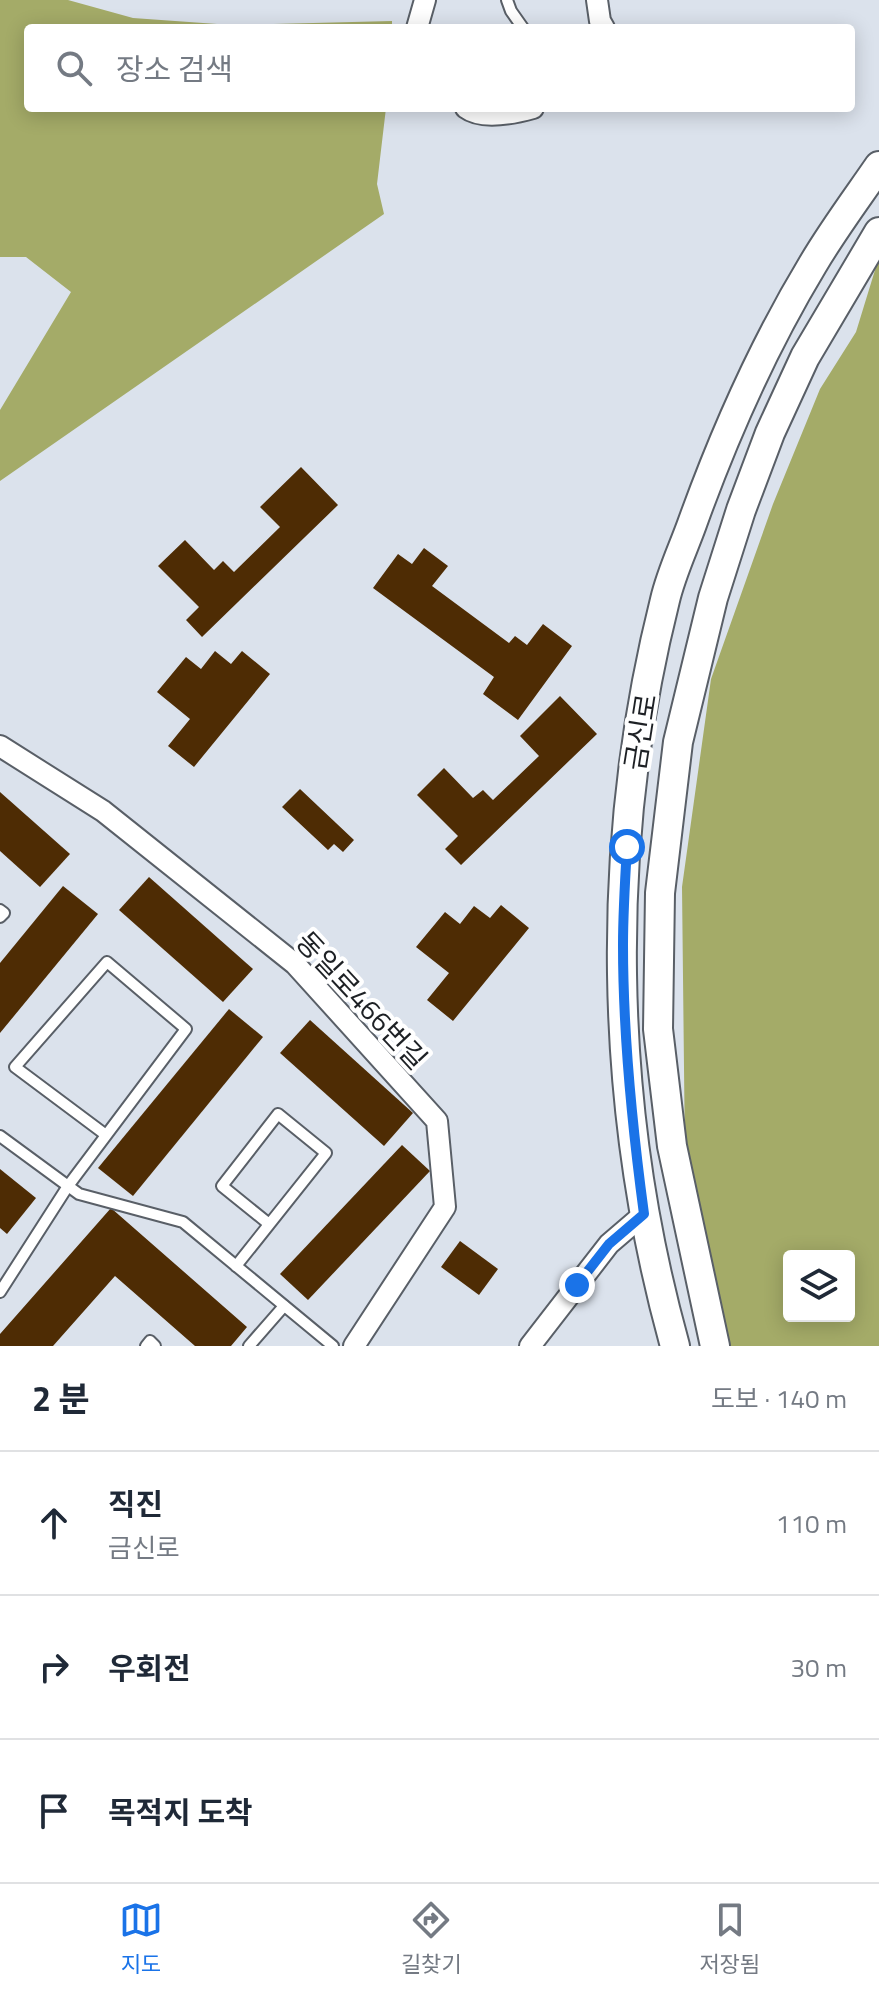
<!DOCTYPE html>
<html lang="ko">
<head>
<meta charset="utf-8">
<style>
  :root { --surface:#fff; --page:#f2f2f3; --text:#1f2937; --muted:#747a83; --line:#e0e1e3; --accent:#1a73e8 }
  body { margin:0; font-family:"Titillium Web","Noto Sans KR",sans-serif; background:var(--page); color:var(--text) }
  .controls { position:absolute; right:24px; bottom:24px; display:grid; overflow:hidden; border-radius:8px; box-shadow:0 4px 20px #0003 }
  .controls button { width:72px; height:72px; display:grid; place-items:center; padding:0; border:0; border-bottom:2px solid var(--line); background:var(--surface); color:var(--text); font:40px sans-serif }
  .stop { position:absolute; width:24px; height:24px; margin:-18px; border:6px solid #1a73e8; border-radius:50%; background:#fff }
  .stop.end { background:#1a73e8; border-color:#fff; box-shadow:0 2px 8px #0008 }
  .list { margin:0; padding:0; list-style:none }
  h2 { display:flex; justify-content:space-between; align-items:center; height:104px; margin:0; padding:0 32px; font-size:34px }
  h2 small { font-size:26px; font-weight:400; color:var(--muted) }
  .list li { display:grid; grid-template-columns:52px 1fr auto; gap:24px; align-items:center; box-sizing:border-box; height:144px; padding:0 32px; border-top:2px solid var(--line) }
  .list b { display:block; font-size:30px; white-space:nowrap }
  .list p { margin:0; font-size:26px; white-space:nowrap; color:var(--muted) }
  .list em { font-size:26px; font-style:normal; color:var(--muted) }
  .icon { flex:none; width:44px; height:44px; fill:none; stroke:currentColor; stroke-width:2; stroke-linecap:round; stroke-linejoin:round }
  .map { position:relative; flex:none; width:879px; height:1346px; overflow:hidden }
  .search { position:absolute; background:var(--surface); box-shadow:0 4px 20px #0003; left:24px; right:24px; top:24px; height:88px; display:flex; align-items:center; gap:20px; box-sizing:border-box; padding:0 28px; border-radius:8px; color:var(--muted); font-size:30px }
  .sheet { height:536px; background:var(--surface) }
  nav { display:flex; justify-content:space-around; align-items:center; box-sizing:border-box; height:112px; border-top:2px solid var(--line); background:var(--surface); font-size:22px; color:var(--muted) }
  nav a { display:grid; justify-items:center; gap:4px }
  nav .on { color:var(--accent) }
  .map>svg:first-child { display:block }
  .forest { fill:#a4ab68; fill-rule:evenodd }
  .building { fill:#4e2c04 }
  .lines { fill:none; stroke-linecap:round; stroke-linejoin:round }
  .lane-casing { stroke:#595f67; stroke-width:14 }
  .street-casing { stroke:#595f67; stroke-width:24 }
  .secondary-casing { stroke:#595f67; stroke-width:32 }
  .lane { stroke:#fff; stroke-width:10 }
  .street { stroke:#fff; stroke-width:20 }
  .secondary { stroke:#fff; stroke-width:28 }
  .route { stroke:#1a73e8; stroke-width:10 }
  .labels { text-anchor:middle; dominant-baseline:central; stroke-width:8; stroke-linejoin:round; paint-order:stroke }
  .street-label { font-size:28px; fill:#1d2024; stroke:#fff }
</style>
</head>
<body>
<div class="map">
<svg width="879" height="1346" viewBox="0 0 879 1346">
  <rect width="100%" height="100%" fill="#dbe2ec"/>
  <g class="forest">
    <polygon points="0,0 68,0 133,18 231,25 392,21 392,28 28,28 28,108 386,108 377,184 384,214 0,481 0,410 71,292 26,257 0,257"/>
    <path d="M879 257V1346H718L685 1157 682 887 711 679 773 504 820 389 856 332ZM789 1256H849V1316H789Z"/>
  </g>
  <g class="building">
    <polygon points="301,467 338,505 202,637 186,620 199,607 158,566 185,540 214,570 223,561 234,572 280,527 260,507"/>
    <polygon points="424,548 448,566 432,586 509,643 515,636 527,645 543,624 572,646 518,720 483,694 494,677 373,588 398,554 412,564"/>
    <polygon points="215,651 231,664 242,651 270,674 194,767 168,746 190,719 157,692 186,657 201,669"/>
    <polygon points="560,696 597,734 461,865 445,849 458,836 417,795 444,768 473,798 483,790 493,800 539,756 520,736"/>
    <polygon points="300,789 354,840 343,852 334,844 328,850 282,807"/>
    <polygon points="0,792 70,854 40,887 0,851"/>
    <polygon points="149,877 253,969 223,1002 119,910"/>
    <polygon points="63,886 98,914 0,1033 0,963"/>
    <polygon points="501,905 529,928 453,1021 427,1000 449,973 416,947 445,912 460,924 474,906 490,918"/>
    <polygon points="229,1009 263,1037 133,1196 98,1168"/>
    <polygon points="310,1020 413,1113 384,1146 280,1053"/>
    <polygon points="402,1145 430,1171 308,1300 280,1274"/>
    <polygon points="0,1169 36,1198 7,1234 0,1228"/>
    <polygon points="111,1208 247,1327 231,1346 195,1346 115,1276 53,1346 0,1346 0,1334"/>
    <polygon points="460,1241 498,1269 479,1295 441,1267"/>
  </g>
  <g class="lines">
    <g class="lane-casing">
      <g id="lane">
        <polyline points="507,0 511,11 523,28"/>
        <polyline points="0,910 4,913 0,917"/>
        <polyline points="0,1136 79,1194 183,1222 333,1346"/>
        <polyline points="236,1266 326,1153 278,1114 222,1186 269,1224"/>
        <polyline points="0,1292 68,1186 186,1029 107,962 15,1067 106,1135"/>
        <polyline points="146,1346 150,1341 155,1346"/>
        <polyline points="249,1346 284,1306"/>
      </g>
    </g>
    <g class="street-casing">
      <g id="street">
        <polyline points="597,0 600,21 604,28"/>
        <polyline points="417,28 425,0"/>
        <path d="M466 108C482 120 515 113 533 108"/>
        <polyline points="0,746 103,811 295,964 437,1121 445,1207 354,1346"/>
        <polyline points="530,1346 609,1244 644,1214"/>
      </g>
    </g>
    <g class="secondary-casing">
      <g id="secondary">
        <path d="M675 1346C608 1106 604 842 665 600 671 574 683 549 692 524 724 435 764 345 813 264 833 230 857 198 879 166"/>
        <polyline points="715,1346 672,1146 658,1029 660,893 678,742 713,598 741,510 770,433 805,357 879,232"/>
      </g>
    </g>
    <use href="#lane" class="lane"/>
    <use href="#street" class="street"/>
    <use href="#secondary" class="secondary"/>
  </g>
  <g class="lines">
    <path class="route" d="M577 1285 609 1244 644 1214C632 1125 623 1035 623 945 623 913 625 880 627 847"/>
  </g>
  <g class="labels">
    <g class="street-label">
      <text transform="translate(640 732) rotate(-81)">금신로</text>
      <text transform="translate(362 1000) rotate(47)">동일로466번길</text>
    </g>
  </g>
</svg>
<div class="controls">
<button><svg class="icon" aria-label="layers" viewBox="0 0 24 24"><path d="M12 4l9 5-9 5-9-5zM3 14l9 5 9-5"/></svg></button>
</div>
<div class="stop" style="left:627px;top:847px"></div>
<div class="stop end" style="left:577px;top:1285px"></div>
<div class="search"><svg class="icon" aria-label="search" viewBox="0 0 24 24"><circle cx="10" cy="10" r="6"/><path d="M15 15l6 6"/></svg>장소 검색</div>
</div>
<section class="sheet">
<h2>2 분<small>도보 · 140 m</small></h2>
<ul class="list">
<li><svg class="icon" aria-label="ahead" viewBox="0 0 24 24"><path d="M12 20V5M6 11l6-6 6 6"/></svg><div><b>직진</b><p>금신로</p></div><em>110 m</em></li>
<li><svg class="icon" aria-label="right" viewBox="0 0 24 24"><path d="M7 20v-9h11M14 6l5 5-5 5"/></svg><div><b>우회전</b></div><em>30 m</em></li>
<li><svg class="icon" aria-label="arrive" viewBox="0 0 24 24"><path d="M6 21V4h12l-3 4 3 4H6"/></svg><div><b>목적지 도착</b></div></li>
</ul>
</section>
<nav>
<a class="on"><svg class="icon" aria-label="map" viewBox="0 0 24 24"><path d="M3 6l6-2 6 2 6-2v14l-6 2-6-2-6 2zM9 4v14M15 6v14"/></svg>지도</a>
<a><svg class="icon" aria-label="directions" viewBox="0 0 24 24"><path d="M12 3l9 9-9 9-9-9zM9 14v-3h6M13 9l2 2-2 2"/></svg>길찾기</a>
<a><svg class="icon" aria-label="saved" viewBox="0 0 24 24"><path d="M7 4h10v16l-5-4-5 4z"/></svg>저장됨</a>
</nav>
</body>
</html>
